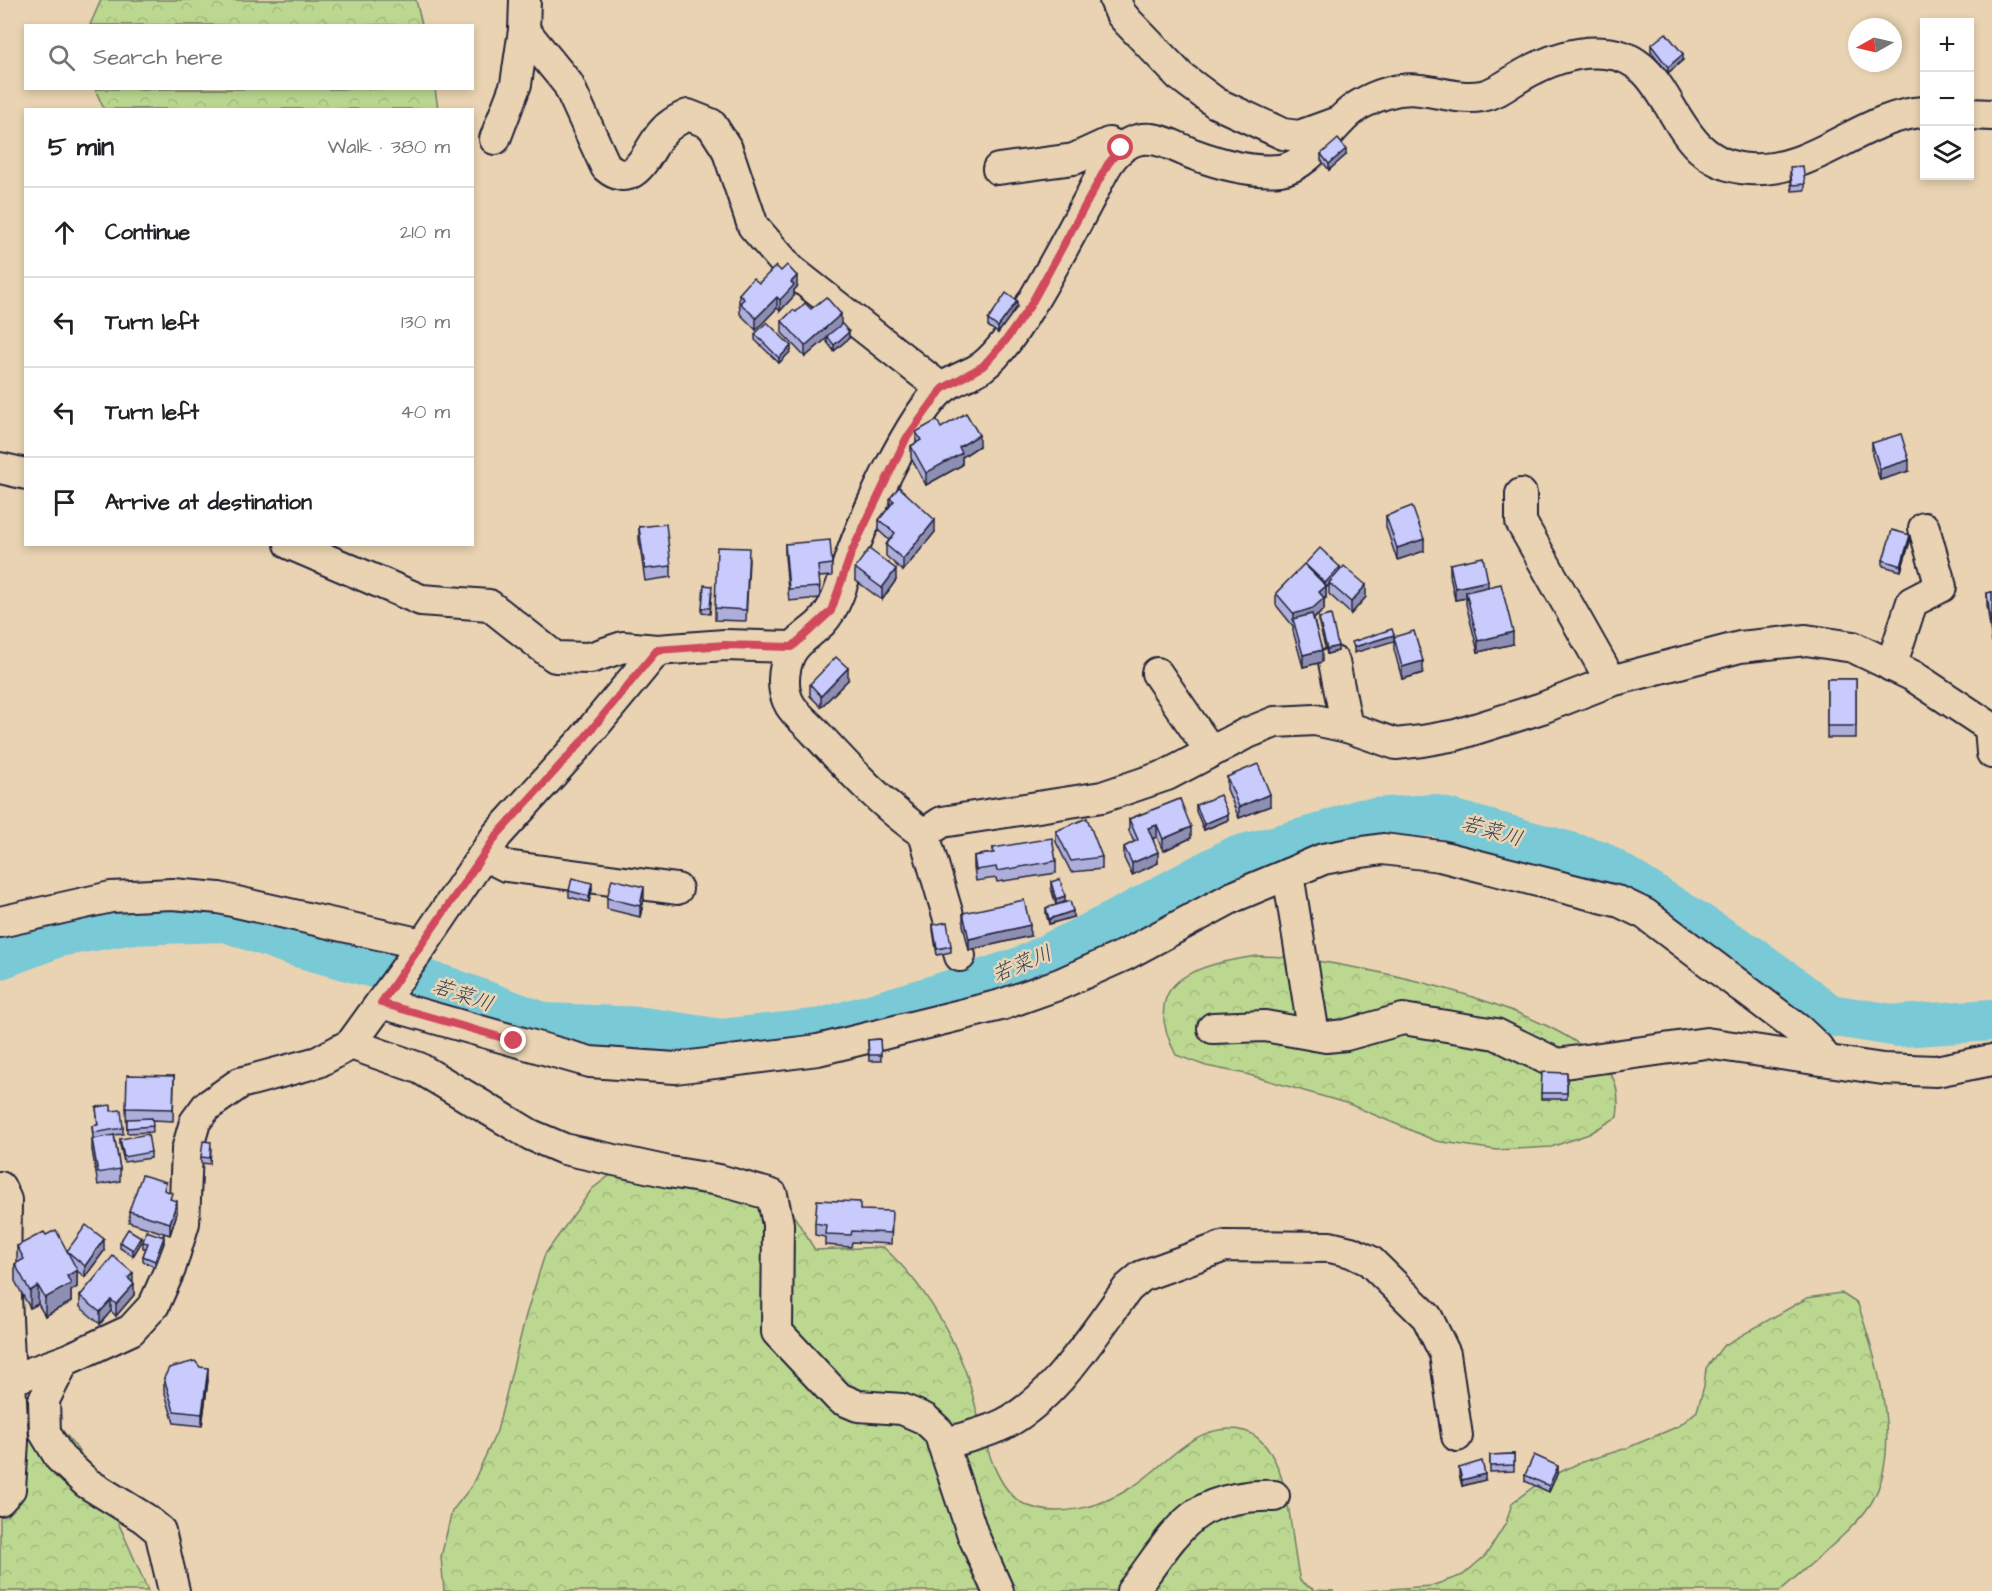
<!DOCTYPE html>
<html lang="en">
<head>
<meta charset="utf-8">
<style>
  :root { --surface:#fff; --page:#f2f2f2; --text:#202124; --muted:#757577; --line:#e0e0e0 }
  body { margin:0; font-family:"Architects Daughter","Klee One",sans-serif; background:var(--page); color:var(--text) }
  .controls { position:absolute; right:18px; top:18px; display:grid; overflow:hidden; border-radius:0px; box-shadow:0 3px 9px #0003 }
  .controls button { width:54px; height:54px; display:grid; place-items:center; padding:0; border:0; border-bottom:2px solid var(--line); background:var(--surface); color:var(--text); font:30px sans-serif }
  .compass { position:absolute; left:1848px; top:18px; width:54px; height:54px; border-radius:50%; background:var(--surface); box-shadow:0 3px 9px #0003; rotate:262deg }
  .stop { position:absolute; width:18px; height:18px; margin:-14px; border:4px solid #d1495b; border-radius:50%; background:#fff }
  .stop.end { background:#d1495b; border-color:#fff; box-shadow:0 2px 6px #0008 }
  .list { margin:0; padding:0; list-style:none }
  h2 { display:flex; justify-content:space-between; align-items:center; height:78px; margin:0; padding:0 24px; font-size:26px }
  h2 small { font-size:20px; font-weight:400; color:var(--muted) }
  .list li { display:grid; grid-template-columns:39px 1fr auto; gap:18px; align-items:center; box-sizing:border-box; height:90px; padding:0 24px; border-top:2px solid var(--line) }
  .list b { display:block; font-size:22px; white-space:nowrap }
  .list em { font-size:20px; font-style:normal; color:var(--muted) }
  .icon { flex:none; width:33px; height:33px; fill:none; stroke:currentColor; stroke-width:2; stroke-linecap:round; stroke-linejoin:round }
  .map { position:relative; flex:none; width:1992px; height:1591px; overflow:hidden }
  .search { position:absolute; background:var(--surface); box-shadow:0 3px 9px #0003; left:24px; top:24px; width:450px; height:66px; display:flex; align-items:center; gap:15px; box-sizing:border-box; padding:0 21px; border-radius:0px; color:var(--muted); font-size:22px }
  .panel { position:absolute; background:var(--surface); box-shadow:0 3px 9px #0003; left:24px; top:108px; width:450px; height:438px; border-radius:0px }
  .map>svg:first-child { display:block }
  .forest { fill:url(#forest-crowns); stroke:#6f7d66; stroke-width:1.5 }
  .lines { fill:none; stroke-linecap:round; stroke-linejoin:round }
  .river { stroke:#7ac9d6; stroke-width:42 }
  .minor-casing { stroke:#22223b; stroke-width:34 }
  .minor { stroke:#e9d3b2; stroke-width:30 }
  .wall { fill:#adafda; stroke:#22223b; stroke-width:1.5 }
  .shaded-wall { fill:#8d8eb1; stroke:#22223b; stroke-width:1.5 }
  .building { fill:#c9cbfd; stroke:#22223b; stroke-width:1.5 }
  .route { stroke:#d1495b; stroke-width:8 }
  .labels { text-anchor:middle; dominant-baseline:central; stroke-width:5; stroke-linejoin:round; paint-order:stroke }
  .water-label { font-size:21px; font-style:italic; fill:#34435a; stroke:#e9d3b2 }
</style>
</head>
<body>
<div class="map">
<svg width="1992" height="1591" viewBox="0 0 1992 1591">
  <defs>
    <pattern id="forest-crowns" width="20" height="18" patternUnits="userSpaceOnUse" patternTransform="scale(1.5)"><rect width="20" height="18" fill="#bcd890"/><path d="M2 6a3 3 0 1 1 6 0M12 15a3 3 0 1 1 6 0" fill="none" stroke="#a1b97d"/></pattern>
  </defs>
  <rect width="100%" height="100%" fill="#e9d3b2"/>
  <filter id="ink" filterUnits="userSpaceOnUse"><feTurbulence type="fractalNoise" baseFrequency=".0167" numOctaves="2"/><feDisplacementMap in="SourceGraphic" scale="12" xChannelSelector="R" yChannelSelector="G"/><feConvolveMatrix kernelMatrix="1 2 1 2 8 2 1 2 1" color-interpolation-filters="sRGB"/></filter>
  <g filter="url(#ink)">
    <g class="forest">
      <polygon points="101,0 416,0 422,25 90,25"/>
      <polygon points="95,89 435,89 438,109 104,109"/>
      <path d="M1257 956C1337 956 1565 1005 1610 1073 1619 1086 1619 1102 1617 1117L1589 1134 1551 1147 1497 1150 1436 1141 1349 1104 1246 1074 1206 1066 1176 1055C1137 980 1195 965 1257 956Z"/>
      <path d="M666 1159 722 1164 781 1195 815 1250 883 1247C919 1279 948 1325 965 1370 979 1407 987 1486 1024 1504 1057 1520 1103 1506 1132 1487 1165 1467 1189 1428 1231 1429 1253 1429 1265 1442 1275 1461 1292 1497 1291 1543 1300 1581L1314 1590 1334 1591H444L441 1557 452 1511 471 1487 497 1431 526 1315 545 1254 592 1189 617 1170Z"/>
      <path d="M1841 1293 1858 1304C1877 1362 1905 1449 1870 1505 1853 1531 1805 1568 1780 1591H1363L1431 1586 1463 1575 1486 1555 1506 1523 1512 1503 1540 1482 1579 1463 1627 1448 1679 1426 1697 1411 1704 1386 1706 1368 1723 1346 1807 1298Z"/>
      <path d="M7 1409C17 1411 30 1410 39 1414 83 1429 130 1549 148 1591H0V1412Z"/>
    </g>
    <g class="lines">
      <polyline class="river" points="0,958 58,936 128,924 226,921 290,944 443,986 545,1024 644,1028 721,1040 823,1029 938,995 1023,967 1116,921 1233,858 1318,835 1360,820 1432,815 1599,861 1755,959 1830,1015 1899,1026 1992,1020"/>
      <g class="minor-casing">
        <g id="minor">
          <polyline points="1115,0 1121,14 1128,22 1180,76 1216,103 1283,134 1299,136 1335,123"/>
          <path d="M524 30 568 84 606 167C635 192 647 151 661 134 669 124 677 120 688 115L711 124 727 149 753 226 791 270 942 389"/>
          <path d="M1924 112C1863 115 1813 174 1749 169 1664 163 1678 58 1605 53 1575 50 1547 61 1521 76 1508 84 1497 93 1482 96 1461 100 1441 92 1420 90 1399 87 1379 94 1361 104 1333 119 1313 166 1280 170 1251 173 1220 164 1193 154 1180 149 1165 140 1151 139 1143 138 1133 140 1126 145 1106 157 1098 184 1087 203 1069 237 1051 271 1031 304 1018 325 1002 352 982 367 970 375 954 379 943 388 911 414 859 527 847 568 841 588 836 607 821 623 811 633 796 641 790 654 783 669 781 690 790 705 796 715 807 723 814 731 849 769 882 805 924 834L942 822 1102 797 1167 775 1245 734 1275 722 1315 720 1347 727 1396 744 1422 741 1456 735 1542 708 1611 681 1740 647 1806 640 1853 647 1913 676 1990 727 1992 753"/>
          <polyline points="1970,114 1992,115"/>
          <polyline points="495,139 516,84 524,30 525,0"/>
          <polyline points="998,169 1074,159 1109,143 1121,148"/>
          <polyline points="0,468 26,474"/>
          <polyline points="1521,494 1521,522 1611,681"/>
          <polyline points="290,544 421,600 489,605 555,657 590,658 623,647 657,650 725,645 792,647"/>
          <polyline points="1334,662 1347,727"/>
          <polyline points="1891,666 1912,602 1941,587 1924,528"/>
          <polyline points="1157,673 1211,752"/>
          <polyline points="924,834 960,956"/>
          <polyline points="484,855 506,866 677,889"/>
          <polyline points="1288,874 1314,1035"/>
          <polyline points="0,922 111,897 172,894 219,898 422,944"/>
          <polyline points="381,1003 590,1062 675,1068 818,1050 1001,1005 1060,984 1125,955 1233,897 1288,874 1323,859 1355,853 1383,849 1440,856 1620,902 1645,914 1799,1030 1817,1047 1826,1059"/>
          <polyline points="1213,1028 1265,1026 1326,1037 1346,1035 1403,1019 1496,1034 1557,1064 1706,1043 1883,1069 1936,1071 1992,1060"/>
          <polyline points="351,1044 419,1068 531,1135 564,1149 669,1172 719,1180 772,1195 778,1224 777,1332 839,1398 858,1406 902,1409 925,1419 939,1432 973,1535 998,1591"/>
          <polyline points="0,1187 6,1200 5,1276 10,1380"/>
          <polyline points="64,1361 44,1400 45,1433 60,1458 87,1483 144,1518 160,1531 174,1591"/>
          <path d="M943 1444C963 1438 986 1433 1004 1424 1056 1397 1093 1334 1128 1288L1142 1276 1225 1246 1330 1247 1351 1252 1370 1261 1427 1317 1445 1354 1457 1436"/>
          <polyline points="0,1500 10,1489 13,1441 10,1380 64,1361 131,1330 154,1305 170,1269 184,1223 187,1150 195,1122 206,1107 240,1083 318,1062 351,1044 419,950 497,835 582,741 657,650"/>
          <path d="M1132 1591C1151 1568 1173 1529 1198 1513 1219 1499 1250 1495 1274 1496"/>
        </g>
      </g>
      <use href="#minor" class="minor"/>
    </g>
    <g class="wall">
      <polygon points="1651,45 1683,60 1668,73 1651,51"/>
      <polygon points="1321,154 1346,155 1329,170 1321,160"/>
      <polygon points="1790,173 1805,184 1805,190 1792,191"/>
      <polygon points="797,287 794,290 794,296 780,311 777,308 756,330 740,314 740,307 739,305 739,294"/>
      <polygon points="1017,307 998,333 988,326 988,320"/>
      <polygon points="811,309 841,325 849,338 834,351 827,342 827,338 805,357 782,333 782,321 796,312"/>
      <polygon points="755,334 791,351 779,363 755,340"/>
      <polygon points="941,428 979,446 962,457 962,465 926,485 911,458 911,446 916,443 916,432"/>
      <polygon points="1872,443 1909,471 1880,480 1872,455"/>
      <polygon points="890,498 935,532 903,571 886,556 886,545 889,540 879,531 879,520 890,506"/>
      <polygon points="1386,516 1424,551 1397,560 1386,527"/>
      <polygon points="639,527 671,566 671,577 645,581 639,539"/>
      <polygon points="1910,541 1901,571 1883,566 1883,560"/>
      <polygon points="785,544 832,564 832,576 819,577 820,598 789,601 785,556"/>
      <polygon points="749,560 746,621 715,620 715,608"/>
      <polygon points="1450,564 1488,587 1513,644 1478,652 1466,604 1466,598 1455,600 1450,576"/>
      <polygon points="1305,565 1366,597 1351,614 1329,594 1329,584 1326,588 1326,598 1324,599 1324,610 1314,619 1322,662 1303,667 1293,631 1293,626 1276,605 1276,593"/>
      <polygon points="855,568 896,580 882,600 855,580"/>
      <polygon points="712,592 710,614 702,613 702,608"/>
      <polygon points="1992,592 1992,643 1987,605 1987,593"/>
      <polygon points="1319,618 1338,651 1327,654 1319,624"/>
      <polygon points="1394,637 1423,673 1402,679 1394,649"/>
      <rect x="1827" y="679" width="29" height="59"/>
      <polygon points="848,680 821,707 810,696 810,684"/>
      <polygon points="1227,777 1270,806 1239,818 1227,789"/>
      <polygon points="1180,799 1191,838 1163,851 1157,837 1153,838 1158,863 1132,875 1124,858 1124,847 1134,842 1129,831 1129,819"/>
      <polygon points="1196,805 1228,820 1204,830 1196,811"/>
      <polygon points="1056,831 1102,857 1102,869 1071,872 1056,842"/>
      <polygon points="993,848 1056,861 1056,873 997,882 996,878 976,881 974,867 974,856 993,853"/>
      <polygon points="1051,882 1065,902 1056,905 1051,888"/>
      <polygon points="592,889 589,902 569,897 569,891"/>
      <polygon points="607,898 644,899 640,917 607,909"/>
      <polygon points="1046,908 1073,917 1049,924 1046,914"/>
      <polygon points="963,913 1030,936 969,950 963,925"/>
      <polygon points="933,925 951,946 951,952 937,955 933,930"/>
      <polygon points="880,1039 881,1061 869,1061 868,1040"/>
      <polygon points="1567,1073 1567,1099 1541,1099 1541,1093"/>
      <polygon points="174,1076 173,1121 152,1120 153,1132 127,1133 126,1108"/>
      <polygon points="96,1107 111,1111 123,1128 123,1134 114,1135 120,1169 120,1181 98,1185 92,1150 92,1139 93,1138 92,1126 98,1125"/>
      <polygon points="120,1139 151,1152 151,1158 124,1162 120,1145"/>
      <polygon points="211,1148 210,1164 201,1163 201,1157"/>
      <polygon points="166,1191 177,1213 170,1235 129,1222 129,1211"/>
      <polygon points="860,1210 892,1223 891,1244 852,1242 851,1247 825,1245 825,1237 815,1235 815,1223"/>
      <polygon points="120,1242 141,1243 133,1256 120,1248"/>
      <polygon points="143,1242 164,1243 155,1267 143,1261 143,1256 146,1248 143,1248"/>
      <polygon points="17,1246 67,1251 104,1251 85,1277 77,1271 77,1287 71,1291 71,1302 45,1316 38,1304 30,1308 15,1281 15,1264 17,1263"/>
      <polygon points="133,1283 134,1295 116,1316 111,1311 100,1324 80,1307 80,1296"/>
      <polygon points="164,1378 208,1380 202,1426 174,1423 164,1390"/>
      <polygon points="1514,1454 1514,1471 1490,1472 1490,1455"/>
      <polygon points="1459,1468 1485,1480 1462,1486 1459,1474"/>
      <polygon points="1558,1472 1549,1492 1525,1481 1525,1475"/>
    </g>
    <g class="shaded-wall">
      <polygon points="1683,54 1683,60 1668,73 1668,67"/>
      <polygon points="1346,149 1346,155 1329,170 1329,164"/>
      <polygon points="797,276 797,287 794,290 794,296 780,311 780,300 791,282"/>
      <polygon points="777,297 777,308 756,330 756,318"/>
      <polygon points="1017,301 1017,307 998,333 998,327"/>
      <polygon points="841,314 841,326 805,357 805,346"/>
      <polygon points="849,332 849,338 834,351 834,345"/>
      <polygon points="791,346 791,351 779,363 779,358"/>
      <polygon points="979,435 979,446 962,457 962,465 926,485 926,473 959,447"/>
      <polygon points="1909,460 1909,471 1880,480 1880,469"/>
      <polygon points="935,520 935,532 903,571 903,559"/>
      <polygon points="1910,535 1910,541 1901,571 1901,566"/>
      <polygon points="1424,539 1424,551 1397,560 1397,548"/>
      <polygon points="1340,567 1340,572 1326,588 1326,598 1324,599 1324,610 1313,619 1294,620 1294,614 1325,587 1325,583"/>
      <polygon points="896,569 896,580 882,600 882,588"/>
      <polygon points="1488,581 1488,593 1466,592 1466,598 1455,600 1455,588"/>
      <polygon points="1366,585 1366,597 1351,614 1351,602"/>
      <polygon points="1513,632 1513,644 1478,652 1478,641"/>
      <polygon points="1394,635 1394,641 1354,653 1354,647"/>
      <polygon points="1338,646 1338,651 1327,654 1327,649"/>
      <polygon points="1322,650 1322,662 1303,667 1303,655"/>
      <polygon points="1423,661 1423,673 1402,679 1402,667"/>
      <polygon points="848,668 848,680 821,707 821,696"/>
      <polygon points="1270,794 1270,806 1239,818 1239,807"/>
      <polygon points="1228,814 1228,820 1204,830 1204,824"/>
      <polygon points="1157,825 1157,837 1148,840 1148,828"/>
      <polygon points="1191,827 1191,838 1163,851 1163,839"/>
      <polygon points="1158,852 1158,863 1132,875 1132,863"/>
      <polygon points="592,883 592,889 589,902 589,896"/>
      <polygon points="644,887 644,899 640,917 640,906"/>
      <polygon points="1065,896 1065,902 1056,905 1056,899"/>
      <polygon points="1073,911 1073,917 1049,924 1049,919"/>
      <polygon points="1030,925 1030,936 969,950 969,939"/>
      <polygon points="177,1201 177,1213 170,1235 170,1223"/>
      <polygon points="141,1237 141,1243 133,1256 133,1250"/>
      <polygon points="164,1237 164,1243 155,1267 155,1261"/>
      <polygon points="104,1239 104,1251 85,1277 85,1266"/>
      <polygon points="77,1270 77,1287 71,1291 71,1302 45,1316 45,1298 67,1276"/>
      <polygon points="133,1273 133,1284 128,1278"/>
      <polygon points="134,1284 134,1295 116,1316 116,1304"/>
      <polygon points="38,1286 38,1304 30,1308 30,1291"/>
      <polygon points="111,1300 111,1311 100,1324 100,1312"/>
      <polygon points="208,1368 208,1380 202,1426 202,1414"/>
      <polygon points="1558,1466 1558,1472 1549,1492 1549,1486"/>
      <polygon points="1485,1474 1485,1480 1462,1486 1462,1480"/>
    </g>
    <g class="building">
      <polygon points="1666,33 1683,54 1668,67 1651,45"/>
      <polygon points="1338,139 1346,149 1329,164 1321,154"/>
      <polygon points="1803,166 1805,184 1792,185 1790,167"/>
      <polygon points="787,265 797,276 791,282 794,285 780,300 777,297 756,318 740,303 744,299 739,294 753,278 759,283 776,266 781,271"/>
      <polygon points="1006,293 1017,301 998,327 988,320"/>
      <polygon points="826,297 841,314 805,346 782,321 793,310 796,312 805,303 811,309"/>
      <polygon points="767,322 791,346 779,358 755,334"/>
      <polygon points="842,324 849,332 834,345 827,336"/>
      <polygon points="966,413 979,435 959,447 962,453 926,473 911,446 921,440 916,432 937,420 941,428"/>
      <polygon points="1901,434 1909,460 1880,469 1872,443"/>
      <polygon points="899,487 935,520 903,559 886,545 895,533 879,520 894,501 890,498"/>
      <polygon points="1412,506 1424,539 1397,548 1386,516"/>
      <polygon points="666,524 671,566 645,569 639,527"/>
      <polygon points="1892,530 1910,535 1901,566 1883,560"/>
      <polygon points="830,540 832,564 818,566 820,587 789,589 785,544"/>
      <polygon points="717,547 749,548 746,610 715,608"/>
      <polygon points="1320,548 1340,567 1325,583 1305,564"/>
      <polygon points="869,549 896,569 882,588 855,568"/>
      <polygon points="1483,557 1488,581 1455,588 1450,564"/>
      <polygon points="1304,564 1326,586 1319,592 1324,598 1313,608 1294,614 1276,593"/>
      <polygon points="1344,566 1366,585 1351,602 1329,583"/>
      <polygon points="1501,584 1513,632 1478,641 1466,592"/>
      <polygon points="704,585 712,586 710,608 702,608"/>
      <polygon points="1992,592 1992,632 1987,593"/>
      <polygon points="1312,614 1322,650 1303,655 1293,619"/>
      <polygon points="1331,615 1338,646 1327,649 1319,618"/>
      <polygon points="1392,629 1394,635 1354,647 1352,642"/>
      <polygon points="1414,631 1423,661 1402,667 1394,637"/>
      <polygon points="836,657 848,668 821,696 810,684"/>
      <rect x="1827" y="679" width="29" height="47"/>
      <polygon points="1258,764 1270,794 1239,807 1227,777"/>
      <polygon points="1220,795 1228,814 1204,824 1196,805"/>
      <polygon points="1180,799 1191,827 1163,839 1157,825 1148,828 1158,852 1132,863 1124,847 1138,840 1129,819"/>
      <polygon points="1087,818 1102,857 1071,861 1056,831"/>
      <polygon points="1052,838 1056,861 997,871 996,867 976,870 974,856 994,853 993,848"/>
      <polygon points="572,878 592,883 589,896 569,891"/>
      <polygon points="612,879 644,887 640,906 607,898"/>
      <polygon points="1060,879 1065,896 1056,899 1051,882"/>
      <polygon points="1024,900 1030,925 969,939 963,913"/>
      <polygon points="1070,901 1073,911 1049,919 1046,908"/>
      <polygon points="947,922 951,946 937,949 933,925"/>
      <polygon points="880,1039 881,1055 869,1055 868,1040"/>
      <polygon points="1542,1072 1567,1073 1567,1093 1541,1093"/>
      <polygon points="127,1075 174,1076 173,1109 126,1108"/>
      <polygon points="111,1105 111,1111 121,1110 123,1128 93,1133 92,1126 98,1125 96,1107"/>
      <polygon points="152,1118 153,1126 127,1128 127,1119"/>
      <polygon points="148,1134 151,1152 124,1157 120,1139"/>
      <polygon points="114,1135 120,1169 98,1173 92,1139"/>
      <polygon points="203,1141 211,1142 210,1158 201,1157"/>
      <polygon points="142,1175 166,1182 164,1190 172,1193 170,1199 177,1201 170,1223 129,1211"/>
      <polygon points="817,1200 860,1202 860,1210 892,1211 891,1233 852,1231 851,1235 825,1234 826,1225 815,1223"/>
      <polygon points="86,1225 104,1239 85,1266 67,1251"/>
      <polygon points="128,1229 141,1237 133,1250 120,1242"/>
      <polygon points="56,1230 77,1270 67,1276 71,1284 45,1298 38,1286 30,1291 15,1264 24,1259 17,1246 44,1232 46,1235"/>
      <polygon points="146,1231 164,1237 155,1261 143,1256 148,1243 143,1242"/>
      <polygon points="113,1256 133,1273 128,1278 134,1284 116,1304 111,1300 100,1312 80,1296"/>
      <polygon points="195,1361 200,1367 208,1368 202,1414 174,1411 164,1378 169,1368"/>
      <polygon points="1514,1454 1514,1465 1490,1466 1490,1455"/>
      <polygon points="1534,1455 1558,1466 1549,1486 1525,1475"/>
      <polygon points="1482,1461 1485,1474 1462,1480 1459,1468"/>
    </g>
  </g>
  <g class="lines" filter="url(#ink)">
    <polyline class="route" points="514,1041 381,1003 497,835 582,741 657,650 725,645 792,647 831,611 852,551 906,439 942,389 983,366 1006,340 1030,306 1108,164 1121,148"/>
  </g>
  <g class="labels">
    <g class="water-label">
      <text transform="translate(1492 831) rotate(16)">若菜川</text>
      <text transform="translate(1022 964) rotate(-23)">若菜川</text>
      <text transform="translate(463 995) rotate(19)">若菜川</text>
    </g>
  </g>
</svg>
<div class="controls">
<button>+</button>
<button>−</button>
<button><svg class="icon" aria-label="layers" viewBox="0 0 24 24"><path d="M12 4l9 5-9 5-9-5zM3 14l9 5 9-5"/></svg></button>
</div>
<svg class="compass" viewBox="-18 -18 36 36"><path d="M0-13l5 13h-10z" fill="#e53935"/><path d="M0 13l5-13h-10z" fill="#757577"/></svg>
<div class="stop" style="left:1121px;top:148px"></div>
<div class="stop end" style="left:514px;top:1041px"></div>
<div class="search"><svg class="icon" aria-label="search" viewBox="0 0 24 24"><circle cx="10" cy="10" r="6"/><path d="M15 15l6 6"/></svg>Search here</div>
<section class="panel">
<h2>5 min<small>Walk · 380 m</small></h2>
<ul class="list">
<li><svg class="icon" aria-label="ahead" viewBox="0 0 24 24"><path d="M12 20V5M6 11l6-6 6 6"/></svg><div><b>Continue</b></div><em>210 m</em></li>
<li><svg class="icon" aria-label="left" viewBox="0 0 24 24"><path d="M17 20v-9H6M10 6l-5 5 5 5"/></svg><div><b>Turn left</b></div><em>130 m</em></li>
<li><svg class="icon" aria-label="left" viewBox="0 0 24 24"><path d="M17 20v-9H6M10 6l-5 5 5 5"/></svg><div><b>Turn left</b></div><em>40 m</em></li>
<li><svg class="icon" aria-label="arrive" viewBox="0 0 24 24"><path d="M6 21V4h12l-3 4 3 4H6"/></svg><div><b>Arrive at destination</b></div></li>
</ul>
</section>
</div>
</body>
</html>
